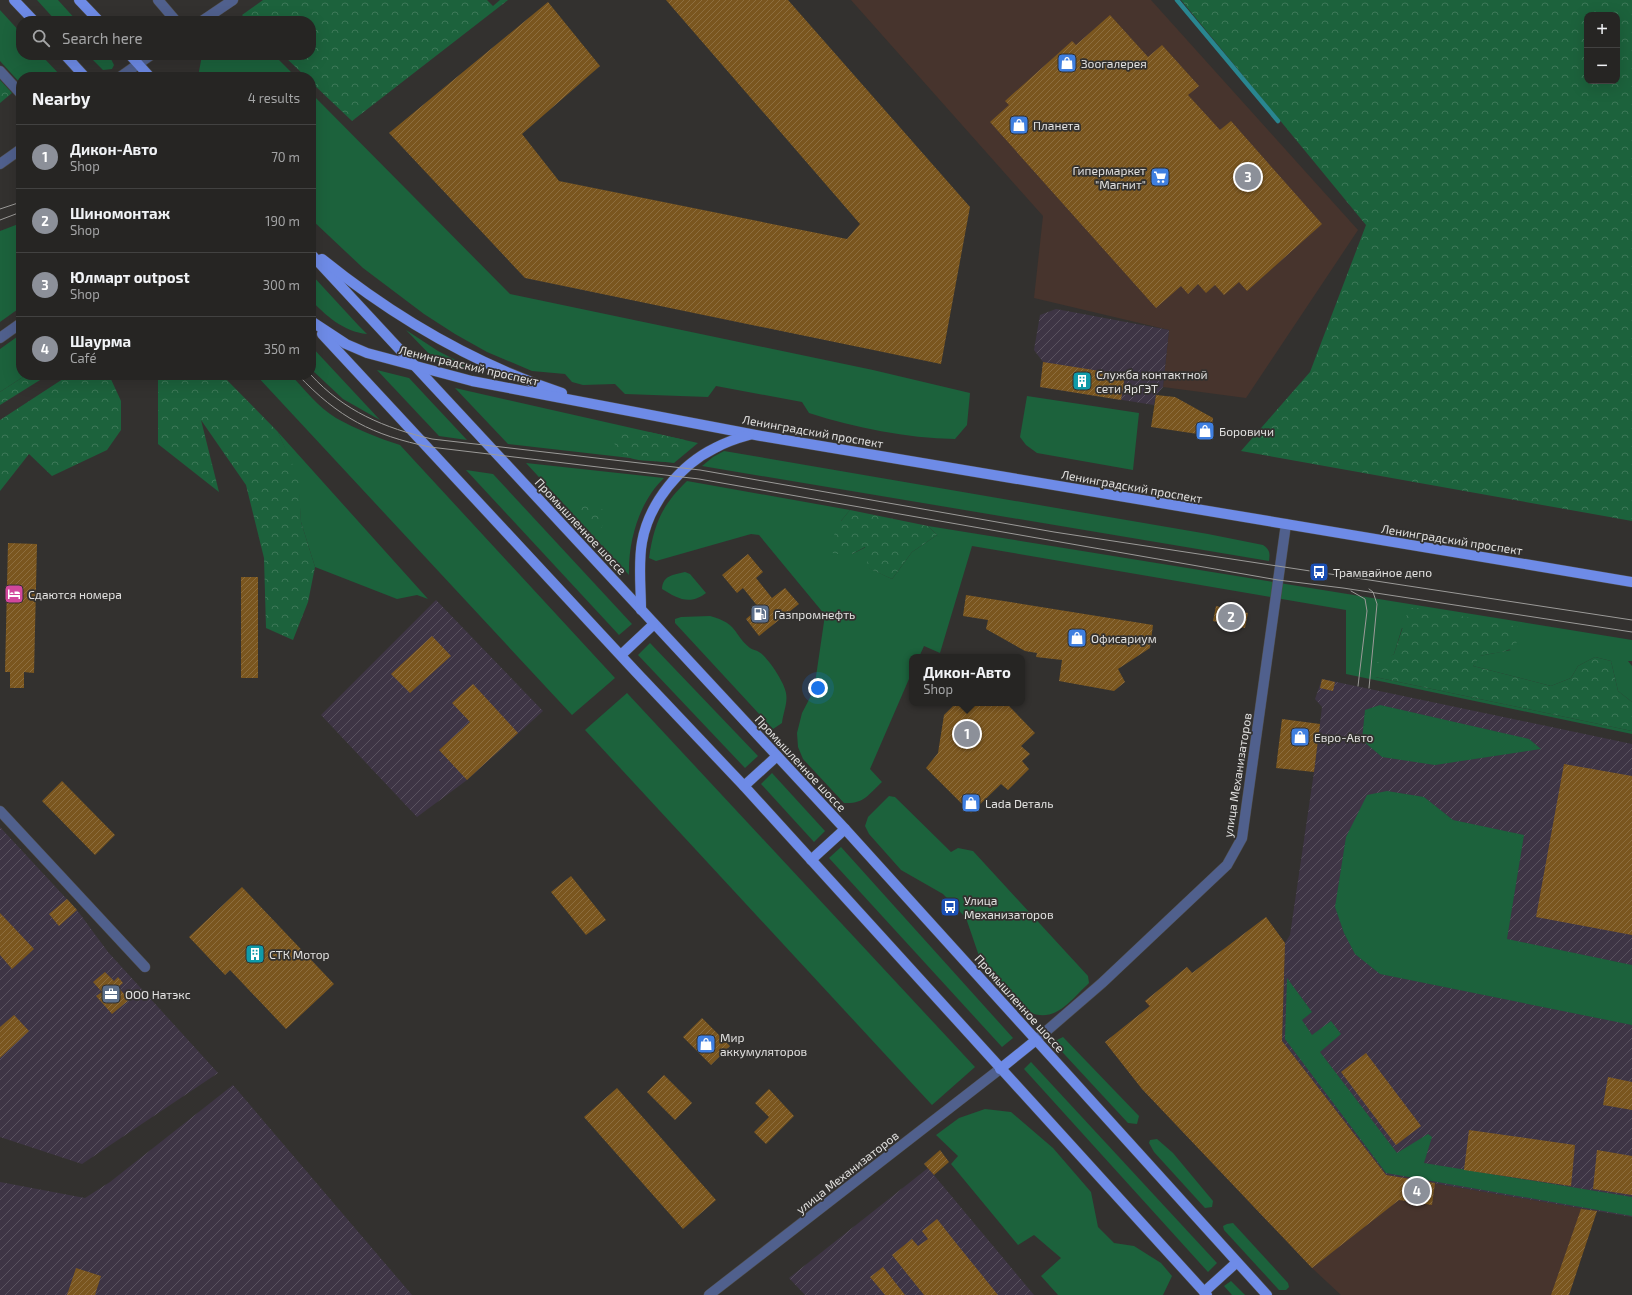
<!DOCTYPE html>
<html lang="en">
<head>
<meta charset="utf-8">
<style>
  :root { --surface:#262523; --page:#323130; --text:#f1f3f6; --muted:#a4a5a6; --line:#424241; --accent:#8c9099 }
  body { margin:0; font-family:"Exo 2",sans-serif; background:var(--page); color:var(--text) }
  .controls { position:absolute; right:12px; top:12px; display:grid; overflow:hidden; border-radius:8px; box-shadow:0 4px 16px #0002 }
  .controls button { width:36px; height:36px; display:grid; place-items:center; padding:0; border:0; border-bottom:1px solid var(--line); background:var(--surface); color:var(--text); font:20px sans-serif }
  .you { position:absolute; left:818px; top:688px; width:14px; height:14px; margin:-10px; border:3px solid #fff; border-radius:50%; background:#1a73e8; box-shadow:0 0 0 6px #1a73e833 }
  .badge { display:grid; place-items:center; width:26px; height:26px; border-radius:50%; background:var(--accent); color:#fff; font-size:13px; font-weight:700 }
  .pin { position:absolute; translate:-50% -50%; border:2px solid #fff; box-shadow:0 1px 4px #0006 }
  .popup { position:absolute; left:909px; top:654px; width:116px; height:52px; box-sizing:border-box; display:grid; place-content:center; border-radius:8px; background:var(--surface); filter:drop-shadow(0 1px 3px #0005); font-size:13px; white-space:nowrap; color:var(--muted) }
  .popup b { font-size:15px; color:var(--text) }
  .popup::after { content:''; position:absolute; left:50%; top:100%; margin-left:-8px; border:8px solid transparent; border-top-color:var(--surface) }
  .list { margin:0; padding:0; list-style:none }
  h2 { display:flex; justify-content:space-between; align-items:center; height:52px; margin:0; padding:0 16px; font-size:17px }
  h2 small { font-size:13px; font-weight:400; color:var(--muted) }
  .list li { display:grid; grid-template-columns:26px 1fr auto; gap:12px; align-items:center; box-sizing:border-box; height:64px; padding:0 16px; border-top:1px solid var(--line) }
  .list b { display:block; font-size:15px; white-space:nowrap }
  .list p { margin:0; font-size:13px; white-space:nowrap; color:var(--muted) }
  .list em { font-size:13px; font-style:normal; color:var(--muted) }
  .icon { flex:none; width:22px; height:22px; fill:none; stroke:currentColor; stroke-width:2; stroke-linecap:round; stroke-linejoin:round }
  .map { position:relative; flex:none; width:1632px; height:1295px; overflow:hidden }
  .search { position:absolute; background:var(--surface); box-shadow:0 4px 16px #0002; left:16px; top:16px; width:300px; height:44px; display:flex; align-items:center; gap:10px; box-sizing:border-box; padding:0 14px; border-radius:16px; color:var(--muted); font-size:15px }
  .panel { position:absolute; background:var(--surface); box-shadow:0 4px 16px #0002; left:16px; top:72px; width:300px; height:308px; border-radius:16px }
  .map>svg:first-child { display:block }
  .commercial { fill:#47342d }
  .industrial { fill:url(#industrial-furrows) }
  .grass { fill:#1c623c }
  .forest { fill:url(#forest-crowns); fill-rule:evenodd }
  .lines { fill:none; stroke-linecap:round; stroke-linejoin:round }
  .stream { stroke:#298690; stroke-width:4.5 }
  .building { fill:url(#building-hatch) }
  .minor-casing { stroke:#4f4d4b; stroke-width:11 }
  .major-casing { stroke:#4f4d4b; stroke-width:11 }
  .minor { stroke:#50608d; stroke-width:10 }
  .major { stroke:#6e8be7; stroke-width:10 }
  .tram { stroke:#9b9a98; stroke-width:1 }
  .labels { text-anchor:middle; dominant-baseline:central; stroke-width:3.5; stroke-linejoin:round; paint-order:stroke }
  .poi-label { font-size:12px; fill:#e1e0df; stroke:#33312f; text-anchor:start }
  .street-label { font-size:12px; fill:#e1e0df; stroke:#33312f }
</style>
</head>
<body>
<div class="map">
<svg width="1632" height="1295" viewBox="0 0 1632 1295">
  <defs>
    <pattern id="industrial-furrows" width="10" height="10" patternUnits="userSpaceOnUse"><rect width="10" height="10" fill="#3e3545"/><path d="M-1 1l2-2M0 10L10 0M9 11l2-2" fill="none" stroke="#5a525f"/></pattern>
    <pattern id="forest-crowns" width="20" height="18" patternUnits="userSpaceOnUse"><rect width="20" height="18" fill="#1c623c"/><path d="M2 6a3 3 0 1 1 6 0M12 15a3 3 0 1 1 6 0" fill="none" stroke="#3d7858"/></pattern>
    <pattern id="building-hatch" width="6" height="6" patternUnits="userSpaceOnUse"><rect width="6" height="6" fill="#7a561f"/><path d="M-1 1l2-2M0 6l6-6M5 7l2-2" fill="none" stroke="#8d6e3f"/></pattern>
  </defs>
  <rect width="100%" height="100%" fill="#33312f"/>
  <g class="commercial">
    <polygon points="851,0 1151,0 1358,230 1246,398 1163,387 1169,330 1034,298 1043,216"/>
    <polygon points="1266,917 1285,943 1282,1041 1386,1175 1597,1211 1569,1295 1341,1295 1312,1268 1142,1089 1105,1042 1149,1007 1145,1001 1187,967 1193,973"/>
  </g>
  <g class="industrial">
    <polygon points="1056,309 1169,330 1163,387 1156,395 1154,405 1040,387 1043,362 1034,350 1040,315"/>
    <polygon points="436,600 543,711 467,780 417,817 321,715"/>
    <polygon points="1322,679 1632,744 1632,1217 1386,1175 1282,1041 1285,943 1290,935 1314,772 1322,707 1315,699"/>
    <polygon points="0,827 77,910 108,952 218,1073 82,1164 0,1137"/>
    <polygon points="233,1085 412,1295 0,1295 0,1182 85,1198 110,1182"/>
    <polygon points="928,1168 1034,1295 805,1295 789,1278"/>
  </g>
  <g class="grass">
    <polygon points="37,0 58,0 77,21 56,21"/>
    <polygon points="0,10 21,33 21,55 41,55 62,77 21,77 21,84 0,61"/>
    <polygon points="88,55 109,55 114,65 112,69 103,70"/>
    <polygon points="202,55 274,55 296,77 198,77"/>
    <path d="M311 93 510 294 873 370 970 393 967 425 955 439C906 438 856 428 809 413L802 402 716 386 708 397 625 394 615 384 583 385 572 382 565 374 532 371 487 352 455 334 424 314 363 268 311 219Z"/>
    <polygon points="21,223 21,307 0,322 0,231"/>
    <path d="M311 274 359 326 367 334C344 332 325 315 311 300Z"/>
    <polygon points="406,330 438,351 485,375 435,360"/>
    <polygon points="21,334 21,375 26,375 0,392 0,349"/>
    <polygon points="311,346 380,420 343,399 311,369"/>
    <polygon points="377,370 409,378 467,440 439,436"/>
    <path d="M256 375H291C305 390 318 407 336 418 356 429 378 438 400 445L615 678 572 715Z"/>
    <polygon points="455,388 698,443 674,463 508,444"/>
    <polygon points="1027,396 1139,413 1133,470 1037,453 1026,445 1020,437"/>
    <polygon points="278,432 428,599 417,595 397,599 315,567 301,522 298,479"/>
    <path d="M724 451 1208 534 1263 545C1270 550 1270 553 1269 561L702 466 713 457Z"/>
    <path d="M526 463 664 478C639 502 628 541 629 575Z"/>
    <polygon points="466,470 493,474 632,624 619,635"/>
    <path d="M687 481 850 510 841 521 852 554 866 547 869 568 892 579 912 552 937 535 928 526 1632 640V661H1628L1632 666V702L1618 691 1611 661 1595 657 1578 666 1571 678 1551 686 1473 666 1479 656 1511 650 1402 628 1394 654 1385 660 1375 677 1632 731V734L1346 674V610L972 546 940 653 924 646 919 657H912V672L870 769 882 782C868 795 864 804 844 803L803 759 798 747 797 733 802 713 814 690 825 615 759 535 751 534 656 561 649 558C654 524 662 505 687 481Z"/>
    <path d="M685 572 690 574 706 593C689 606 677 598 662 589 663 575 673 575 685 572Z"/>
    <path d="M710 616C739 624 732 633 750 648 753 650 756 650 759 652 767 656 785 683 786 693 788 703 783 713 782 723L773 729 675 623V619L681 617Z"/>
    <polygon points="650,643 758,756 745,768 638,655"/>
    <polygon points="627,693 975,1067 932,1105 585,730"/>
    <polygon points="1380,705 1529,739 1541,749 1435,765 1382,757 1362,740 1365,710"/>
    <polygon points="772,773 825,831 814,842 761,784"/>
    <polygon points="1387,791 1424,797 1453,820 1524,835 1507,939 1632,965 1632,1025 1380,974 1355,954 1344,933 1335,907 1346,837 1367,795"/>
    <path d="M889 796 895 797 951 852 958 848 973 851 1088 976 1089 983C1071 1000 1055 1024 1029 1012L979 956 966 918 943 894 901 870 869 834 865 826 868 817Z"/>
    <polygon points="841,847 1013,1038 1002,1047 829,858"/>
    <polygon points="1287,978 1312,1012 1302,1020 1312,1035 1331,1021 1341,1034 1320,1052 1397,1153 1428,1134 1432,1137 1424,1163 1632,1197 1632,1216 1386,1173 1285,1039"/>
    <polygon points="1063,1037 1139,1116 1137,1124 1128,1123 1053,1042"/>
    <polygon points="1031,1062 1217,1263 1208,1272 1024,1069"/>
    <polygon points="985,1109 1011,1112 1053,1148 1091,1192 1098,1227 1114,1243 1134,1246 1161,1263 1172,1276 1163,1295 1058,1295 1041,1276 1061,1258 1034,1235 1018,1245 951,1164 958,1156 936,1135 959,1118"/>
    <polygon points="1157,1139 1173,1153 1213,1201 1212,1207 1205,1208 1154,1152 1149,1143 1150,1140"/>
    <polygon points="1233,1223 1288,1283 1289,1287 1286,1290 1279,1290 1224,1230 1223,1226 1227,1224"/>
    <polygon points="1231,1281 1245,1295 1232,1295 1224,1286"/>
  </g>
  <g class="forest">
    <polygon points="263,0 487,0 493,6 500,0 508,0 352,121 311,82 311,77 306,77 283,55 311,55 311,21 248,21 242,15"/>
    <path d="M1181 0H1632V521L1241 451 1310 372 1366 225ZM1587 15H1617V81H1587Z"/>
    <polygon points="0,80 12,93 0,103"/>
    <polygon points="26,375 48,375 0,405 0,392"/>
    <polygon points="69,375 109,375 121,401 121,430 107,450 52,476 29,454 0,491 0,420"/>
    <polygon points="158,375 222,375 278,432 299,479 301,522 315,567 308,602 293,640 266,628 264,558 246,485 201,420 219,492 158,444"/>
    <path d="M616 430 646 435 649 432 685 440 668 462C645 460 621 464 613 440Z"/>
    <polygon points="589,501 599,503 605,515 600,534 585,520 577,507"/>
    <polygon points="850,510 928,526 937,535 912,552 892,579 868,568 865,547 852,554 833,554 831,541 841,521"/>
    <path d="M1409 608H1418L1524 628C1513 656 1505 650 1480 656L1473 666 1551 686 1571 678 1578 666 1595 657 1611 661 1618 691 1632 702V731L1375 677 1372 665 1394 654Z"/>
  </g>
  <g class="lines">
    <polyline class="stream" points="1177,0 1278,121"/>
  </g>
  <g class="building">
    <polygon points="666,0 788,0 970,207 941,364 525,278 389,133 548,2 600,66 522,134 559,181 847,239 860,224"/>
    <polygon points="1110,15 1148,57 1162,45 1199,86 1188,95 1220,130 1231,121 1322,224 1247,291 1239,282 1224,295 1215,285 1206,293 1198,284 1188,294 1181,286 1156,308 990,122 1009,105 1005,101 1072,41 1076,45"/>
    <polygon points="1043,362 1125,375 1121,400 1040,387"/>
    <polygon points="1156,395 1175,397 1213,418 1211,436 1151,427"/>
    <polygon points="8,543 37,544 34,673 24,672 24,688 10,688 10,672 5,672"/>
    <polygon points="748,554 763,572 756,578 772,598 785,588 799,604 759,636 746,619 759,608 743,588 737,593 722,575"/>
    <rect x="241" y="577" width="17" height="101"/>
    <polygon points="966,595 1153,625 1150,648 1118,669 1125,682 1114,691 1059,681 1062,660 1036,657 1037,653 1025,651 986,629 988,620 963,616"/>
    <polygon points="1216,606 1248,613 1245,628 1213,621"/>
    <polygon points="432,636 451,656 410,693 391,674"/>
    <polygon points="1322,679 1335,682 1333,691 1320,688"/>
    <polygon points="473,684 518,733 467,780 439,750 470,722 452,703"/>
    <polygon points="956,703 1003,703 1009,706 1035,733 1021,746 1030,754 1022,761 1029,769 1008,790 1001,784 971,813 926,768 938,753 944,715"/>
    <polygon points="1282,719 1320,724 1314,772 1276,768"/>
    <polygon points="1564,764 1632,776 1632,935 1536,917"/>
    <polygon points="62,781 115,835 95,855 42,801"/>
    <polygon points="571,876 606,920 586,935 551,892"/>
    <polygon points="242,887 334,984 286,1029 230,970 225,975 189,937"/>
    <polygon points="67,899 77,910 59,926 49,914"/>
    <polygon points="0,913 34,949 12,969 0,955"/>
    <polygon points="1266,917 1285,943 1282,1041 1386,1175 1435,1183 1432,1205 1399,1200 1312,1268 1142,1089 1105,1042 1150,1006 1145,1001 1187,967 1192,973"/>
    <polygon points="105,972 114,981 118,977 123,983 118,987 129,1000 112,1014 96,996 102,992 93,982"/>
    <polygon points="14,1015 29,1031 0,1058 0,1027"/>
    <polygon points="702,1018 730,1046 711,1065 683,1037"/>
    <polygon points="1366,1053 1421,1126 1396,1145 1341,1072"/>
    <polygon points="664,1075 692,1103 675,1120 647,1092"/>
    <polygon points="1608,1077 1632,1082 1632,1110 1603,1105"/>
    <polygon points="617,1088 716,1200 683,1229 584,1117"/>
    <polygon points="769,1089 794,1116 766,1144 754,1132 769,1117 755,1103"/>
    <polygon points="1469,1130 1575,1145 1571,1186 1464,1170"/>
    <polygon points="940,1150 949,1162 934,1175 924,1164"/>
    <polygon points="1597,1150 1632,1156 1632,1195 1593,1189"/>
    <polygon points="1581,1209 1597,1211 1569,1295 1551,1295"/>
    <polygon points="937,1219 956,1243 998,1295 924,1295 892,1255 912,1239 918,1246 928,1239 922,1231"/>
    <polygon points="883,1267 905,1295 885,1295 870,1277"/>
    <polygon points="76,1268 101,1276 95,1295 67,1295"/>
  </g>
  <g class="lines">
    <g class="minor-casing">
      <g id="minor">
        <polyline points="158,0 176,21"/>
        <polyline points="202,21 233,0"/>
        <polyline points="0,71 21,94"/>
        <polyline points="120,77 151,55"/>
        <polyline points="0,164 21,149"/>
        <polyline points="0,338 21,323"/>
        <polyline points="0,811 145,967"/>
        <polyline points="1036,1040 1102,983 1227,865 1242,838 1286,524"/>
        <polyline points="709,1295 1000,1069"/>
      </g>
    </g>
    <g class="major-casing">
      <g id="major">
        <polyline points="14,0 34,21"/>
        <polyline points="79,0 99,21"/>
        <polyline points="65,55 85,77"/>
        <polyline points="130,55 150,77"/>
        <polyline points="311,254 845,829 1267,1295"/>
        <path d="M322 259C394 317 474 364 562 393"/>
        <polyline points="311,321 346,344 367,353 472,381 761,436 1632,582"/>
        <polyline points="322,334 636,672 744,786 1207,1295"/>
        <path d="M641 610C641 587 638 564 642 542 649 503 680 465 715 448 726 442 738 438 749 435"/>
        <polyline points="621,655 654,624"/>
        <polyline points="744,786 777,756"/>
        <polyline points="811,860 845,829"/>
        <polyline points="1000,1069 1036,1040"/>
        <polyline points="1204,1292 1236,1263"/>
      </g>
    </g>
    <use href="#minor" class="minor"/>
    <use href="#major" class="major"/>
    <g class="tram">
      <polyline points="0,209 21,202"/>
      <polyline points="0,220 21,212"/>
      <path d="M298 375C339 418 372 435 430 447L699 479 1278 580 1343 588 1632 632"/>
      <path d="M311 375C344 411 384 428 432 439L700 470 1054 532 1632 620"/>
      <polyline points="1351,591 1365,599 1367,611 1358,686"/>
      <polyline points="1369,688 1377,604 1373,592 1369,589"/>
    </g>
  </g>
  <defs>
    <g id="shop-square" transform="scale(1)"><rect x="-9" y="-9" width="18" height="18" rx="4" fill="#3f7fe0" stroke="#33312f"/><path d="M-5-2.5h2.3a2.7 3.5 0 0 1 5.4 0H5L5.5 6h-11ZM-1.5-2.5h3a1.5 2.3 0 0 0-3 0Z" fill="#fff"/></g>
    <g id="supermarket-square" transform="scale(1)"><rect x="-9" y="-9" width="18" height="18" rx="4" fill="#3f7fe0" stroke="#33312f"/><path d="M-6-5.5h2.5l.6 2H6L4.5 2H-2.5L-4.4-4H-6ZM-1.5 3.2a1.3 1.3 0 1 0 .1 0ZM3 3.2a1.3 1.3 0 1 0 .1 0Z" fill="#fff"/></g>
    <g id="building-square" transform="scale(1)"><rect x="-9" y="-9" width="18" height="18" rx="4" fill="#0f9aa8" stroke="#33312f"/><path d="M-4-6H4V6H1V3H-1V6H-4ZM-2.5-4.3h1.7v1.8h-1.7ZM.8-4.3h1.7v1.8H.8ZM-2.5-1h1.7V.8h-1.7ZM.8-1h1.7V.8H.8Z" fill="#fff"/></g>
    <g id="bus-square" transform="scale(1)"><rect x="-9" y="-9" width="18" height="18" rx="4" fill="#1a4fb4" stroke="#33312f"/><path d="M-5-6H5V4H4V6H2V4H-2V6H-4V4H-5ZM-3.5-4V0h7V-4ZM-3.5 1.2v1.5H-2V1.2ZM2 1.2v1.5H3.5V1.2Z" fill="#fff"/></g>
    <g id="hotel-square" transform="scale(1)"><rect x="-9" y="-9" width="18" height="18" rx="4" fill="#d1479c" stroke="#33312f"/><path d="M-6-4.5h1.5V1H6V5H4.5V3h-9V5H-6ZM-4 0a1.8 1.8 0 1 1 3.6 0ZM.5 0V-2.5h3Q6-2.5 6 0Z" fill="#fff"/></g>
    <g id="fuel-square" transform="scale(1)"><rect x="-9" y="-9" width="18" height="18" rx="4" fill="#5c6f8a" stroke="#33312f"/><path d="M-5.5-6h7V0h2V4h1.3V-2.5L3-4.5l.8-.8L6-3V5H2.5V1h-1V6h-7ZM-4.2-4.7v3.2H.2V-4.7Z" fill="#fff"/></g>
    <g id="office-square" transform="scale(1)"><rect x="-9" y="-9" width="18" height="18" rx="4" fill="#5c6f8a" stroke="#33312f"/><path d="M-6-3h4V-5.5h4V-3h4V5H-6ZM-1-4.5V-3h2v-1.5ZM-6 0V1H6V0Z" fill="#fff"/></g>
  </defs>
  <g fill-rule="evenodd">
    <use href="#shop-square" x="1067" y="63"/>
    <use href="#shop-square" x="1019" y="125"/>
    <use href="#supermarket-square" x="1160" y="177"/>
    <use href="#building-square" x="1082" y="381"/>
    <use href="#shop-square" x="1205" y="431"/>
    <use href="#bus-square" x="1319" y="572"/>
    <use href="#hotel-square" x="14" y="594"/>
    <use href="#fuel-square" x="760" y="614"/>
    <use href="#shop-square" x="1077" y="638"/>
    <use href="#shop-square" x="1300" y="737"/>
    <use href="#shop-square" x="971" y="803"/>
    <use href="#bus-square" x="950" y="907"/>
    <use href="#building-square" x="255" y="954"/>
    <use href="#office-square" x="111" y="994"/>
    <use href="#shop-square" x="706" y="1044"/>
  </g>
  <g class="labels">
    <g class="poi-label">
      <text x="1081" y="63">Зоогалерея</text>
      <text x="1033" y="125">Планета</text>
      <text x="1146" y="170" text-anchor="end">Гипермаркет<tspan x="1146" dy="14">"Магнит"</tspan></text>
      <text x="1096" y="374">Служба контактной<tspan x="1096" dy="14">сети ЯрГЭТ</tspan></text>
      <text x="1219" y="431">Боровичи</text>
      <text x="1333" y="572">Трамвайное депо</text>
      <text x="28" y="594">Сдаются номера</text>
      <text x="774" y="614">Газпромнефть</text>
      <text x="1091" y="638">Офисариум</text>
      <text x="1314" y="737">Евро-Авто</text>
      <text x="985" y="803">Lada Dеталь</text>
      <text x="964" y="900">Улица<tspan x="964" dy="14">Механизаторов</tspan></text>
      <text x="269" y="954">СТК Мотор</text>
      <text x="125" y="994">ООО Натэкс</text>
      <text x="720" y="1037">Мир<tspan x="720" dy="14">аккумуляторов</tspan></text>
    </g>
    <g class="street-label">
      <text transform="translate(469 365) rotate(13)">Ленинградский проспект</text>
      <text transform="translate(813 431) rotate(10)">Ленинградский проспект</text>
      <text transform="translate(1132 486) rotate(10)">Ленинградский проспект</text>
      <text transform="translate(581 526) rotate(47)">Промышленное шоссе</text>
      <text transform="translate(1452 539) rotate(9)">Ленинградский проспект</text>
      <text transform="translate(801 763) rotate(47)">Промышленное шоссе</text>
      <text transform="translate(1237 775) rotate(-81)">улица Механизаторов</text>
      <text transform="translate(1020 1003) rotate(48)">Промышленное шоссе</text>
      <text transform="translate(847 1172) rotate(-38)">улица Механизаторов</text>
    </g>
  </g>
</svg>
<div class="controls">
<button>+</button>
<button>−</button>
</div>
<div class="you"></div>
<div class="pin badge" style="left:967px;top:734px">1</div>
<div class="popup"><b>Дикон-Авто</b>Shop</div>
<div class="pin badge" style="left:1231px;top:617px">2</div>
<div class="pin badge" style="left:1248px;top:177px">3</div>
<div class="pin badge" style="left:1417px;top:1191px">4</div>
<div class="search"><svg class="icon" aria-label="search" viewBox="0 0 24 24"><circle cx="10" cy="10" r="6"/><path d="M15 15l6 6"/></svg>Search here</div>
<section class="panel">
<h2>Nearby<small>4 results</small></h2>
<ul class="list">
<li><span class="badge">1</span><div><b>Дикон-Авто</b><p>Shop</p></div><em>70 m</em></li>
<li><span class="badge">2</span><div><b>Шиномонтаж</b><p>Shop</p></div><em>190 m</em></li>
<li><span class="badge">3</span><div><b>Юлмарт outpost</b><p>Shop</p></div><em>300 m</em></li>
<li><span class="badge">4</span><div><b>Шаурма</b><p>Café</p></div><em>350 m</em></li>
</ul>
</section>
</div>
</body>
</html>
